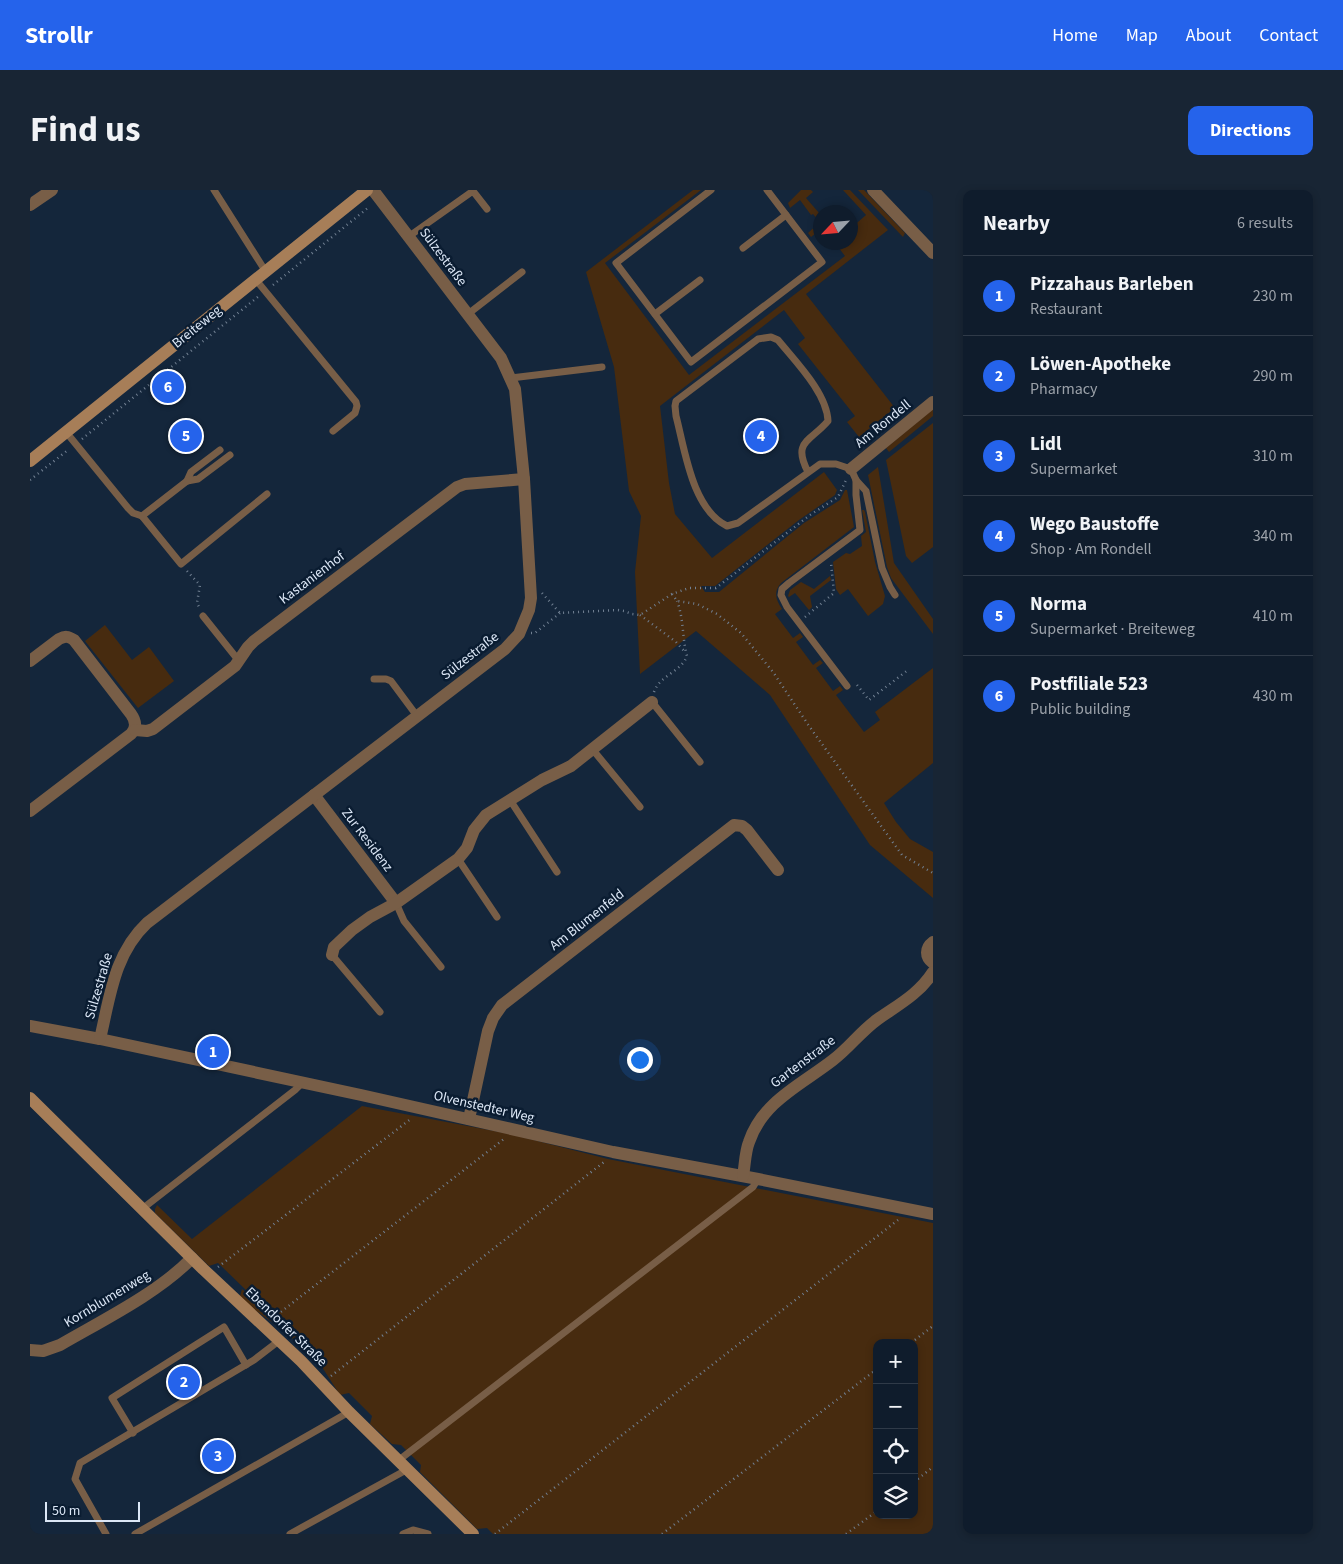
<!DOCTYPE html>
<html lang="en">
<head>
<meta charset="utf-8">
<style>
  :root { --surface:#0f1c2c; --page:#182534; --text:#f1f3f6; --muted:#9ba1a9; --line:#2f3a48; --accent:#2563eb }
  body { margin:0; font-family:"Source Sans 3",sans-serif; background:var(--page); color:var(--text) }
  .controls { position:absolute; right:15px; bottom:15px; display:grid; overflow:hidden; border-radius:10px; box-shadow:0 2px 8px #0003 }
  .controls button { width:45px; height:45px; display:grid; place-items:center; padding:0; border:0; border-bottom:1px solid var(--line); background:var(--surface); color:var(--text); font:25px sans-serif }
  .compass { position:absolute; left:783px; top:15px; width:45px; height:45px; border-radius:50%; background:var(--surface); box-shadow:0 2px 8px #0003; rotate:244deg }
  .scale { position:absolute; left:15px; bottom:12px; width:95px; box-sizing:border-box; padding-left:5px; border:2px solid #dce7f6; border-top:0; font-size:14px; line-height:18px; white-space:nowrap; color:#dce7f6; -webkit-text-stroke:4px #0a1c31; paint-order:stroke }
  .you { position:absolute; left:609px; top:869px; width:18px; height:18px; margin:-12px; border:4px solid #fff; border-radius:50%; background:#1a73e8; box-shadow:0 0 0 8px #1a73e833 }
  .badge { display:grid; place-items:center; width:32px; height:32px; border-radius:50%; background:var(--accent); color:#fff; font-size:16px; font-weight:700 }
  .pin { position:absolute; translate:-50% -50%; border:2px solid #fff; box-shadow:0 1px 5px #0006 }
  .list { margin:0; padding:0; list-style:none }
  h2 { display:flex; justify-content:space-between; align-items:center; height:65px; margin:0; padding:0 20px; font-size:21px }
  h2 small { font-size:16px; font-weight:400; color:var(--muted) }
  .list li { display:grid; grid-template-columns:32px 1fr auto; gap:15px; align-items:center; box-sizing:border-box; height:80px; padding:0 20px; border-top:1px solid var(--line) }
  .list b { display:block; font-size:19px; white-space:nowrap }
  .list p { margin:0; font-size:16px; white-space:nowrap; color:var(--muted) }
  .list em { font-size:16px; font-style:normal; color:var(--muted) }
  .icon { flex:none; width:28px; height:28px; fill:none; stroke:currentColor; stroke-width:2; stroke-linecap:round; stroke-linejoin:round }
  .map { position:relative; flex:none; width:903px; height:1344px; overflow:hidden; border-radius:10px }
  header { display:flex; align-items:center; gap:30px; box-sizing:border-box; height:70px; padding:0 25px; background:var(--accent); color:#fff }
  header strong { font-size:24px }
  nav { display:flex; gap:28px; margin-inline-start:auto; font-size:18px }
  .intro { display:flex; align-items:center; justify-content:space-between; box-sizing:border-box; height:120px; padding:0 30px }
  h1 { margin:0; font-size:35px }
  .button { padding:12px 22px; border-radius:10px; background:var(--accent); color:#fff; font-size:18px; font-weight:700 }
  main { display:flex; gap:30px; padding:0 30px }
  aside { flex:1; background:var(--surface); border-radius:10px; box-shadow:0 2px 8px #0003 }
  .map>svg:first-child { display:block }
  .green { fill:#472b0f; fill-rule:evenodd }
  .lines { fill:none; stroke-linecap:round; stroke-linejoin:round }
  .path { stroke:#728193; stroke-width:2.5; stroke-dasharray:1 4; stroke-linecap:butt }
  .lane { stroke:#785e47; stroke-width:7 }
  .street { stroke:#785e47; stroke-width:12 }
  .secondary { stroke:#a77e58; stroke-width:12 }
  .labels { text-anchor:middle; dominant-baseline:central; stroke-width:5; stroke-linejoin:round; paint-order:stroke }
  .street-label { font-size:14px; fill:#dce7f6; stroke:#0a1c31 }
</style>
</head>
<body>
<header>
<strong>Strollr</strong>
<nav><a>Home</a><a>Map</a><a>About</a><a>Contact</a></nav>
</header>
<div class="intro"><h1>Find us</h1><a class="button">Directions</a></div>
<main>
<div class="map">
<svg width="903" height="1344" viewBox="0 0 903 1344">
  <rect width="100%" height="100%" fill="#14263b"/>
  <g class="green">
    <path d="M663 0H671L575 73 659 185 815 66 805 53 821 52V38L836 25 813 0H820L858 40 776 104 865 218 829 247 817 232 825 226 768 154 775 148 754 120 630 216 639 293 645 324 682 368 794 282 807 300 805 305 769 330 685 396H671L675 402H689L774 333 810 310 815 300H817L824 337 751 393C743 402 746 410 752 419L745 424 763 448 770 443 773 447 766 452 783 475 790 470 793 473 786 478 803 501 810 496 813 500 806 505 834 542 850 530 845 522 903 478V573L854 613 866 632 880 649 903 662V708L840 655 740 505 666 441 610 484 605 382 611 326 599 301 584 177 556 82Z"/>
    <polygon points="771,0 781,0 783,2 776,8 790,24 790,40 781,47 778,43 790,32 783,24 781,25 770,10 760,18 758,13"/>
    <polygon points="828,0 834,0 875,43 873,47"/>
    <polygon points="903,219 903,226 859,262 856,258"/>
    <polygon points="903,233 903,357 882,373 876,366 856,270"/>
    <polygon points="848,277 864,373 903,429 903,444 861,388 857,377 838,285"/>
    <polygon points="832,320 834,320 835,322 845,372 855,406 853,414 838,426 818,399 810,405 806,399 803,372 816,363 820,364 832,356 831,346 836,342"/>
    <polygon points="800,386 801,390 780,406 782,417 779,420 765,403 759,407 758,406 760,400 771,392 784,399"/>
    <polygon points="75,435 102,470 119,457 144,491 108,518 55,451"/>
    <path d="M332 916 480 944 578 969 903 1033V1344H463L457 1338 447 1339 390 1282 391 1275 371 1255 362 1254 340 1234 342 1226 319 1203 310 1205 292 1177 264 1150 252 1139 222 1118 210 1106 212 1099 242 1128 244 1127 188 1073 179 1076 125 1023V1019L127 1015 162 1049ZM847 1153H884V1325H847Z"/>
  </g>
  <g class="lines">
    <g class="path">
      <polyline points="243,95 339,17"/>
      <polyline points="52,249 229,106"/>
      <polyline points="0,290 38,260"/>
      <polyline points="157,381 170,395 167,413 169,417"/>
      <polyline points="512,403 530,423 588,420 594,421 602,424 610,425 642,404 659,398 686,398 780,325 808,307 816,290"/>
      <polyline points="642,404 647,411 667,414 687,424 711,443 743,482 779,536 872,665 903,683"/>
      <polyline points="610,425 646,452 655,462"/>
      <polyline points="775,427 804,403 801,373"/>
      <polyline points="501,443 505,443 530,423"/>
      <polyline points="827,495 839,510 878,480"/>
      <path d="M624 502C630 485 651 482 657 466 652 448 654 429 647 411"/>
      <polyline points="188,1077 382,928"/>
      <polyline points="243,1128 474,949"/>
      <polyline points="881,1153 903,1136"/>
      <polyline points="301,1186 574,972"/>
      <polyline points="884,1292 903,1277"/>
      <polyline points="465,1344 868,1030"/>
      <polyline points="632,1344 847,1179"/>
      <polyline points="816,1344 847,1321"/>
    </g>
    <g class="lane">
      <polyline points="184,0 236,82"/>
      <polyline points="681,0 586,73 661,172 792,72 737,0"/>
      <polyline points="378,47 443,1 457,19"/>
      <polyline points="713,58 756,25"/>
      <polyline points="226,90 326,212 327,216 325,223 303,241"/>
      <polyline points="438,124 492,82"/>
      <polyline points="625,124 670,90"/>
      <polyline points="481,188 572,177"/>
      <polyline points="36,242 98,318 103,323 112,326 151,374 237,304"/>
      <path d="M778 282C762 251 780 252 798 231 797 203 765 171 748 150L741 147 728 149 646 211 645 216 646 226C655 260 662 319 697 336L708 333 790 274H806L821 279 826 290 836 301 852 378 860 397 865 405"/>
      <polyline points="157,291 161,282 190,260"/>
      <polyline points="112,326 157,291 168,289 200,265"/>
      <polyline points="173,426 209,471"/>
      <polyline points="344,489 356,489 361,491 387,526"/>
      <polyline points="817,496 757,417 751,405 752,399 759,393 830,340 826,305 826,290"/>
      <polyline points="622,512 670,572"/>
      <polyline points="563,560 610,617"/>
      <polyline points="480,610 527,682"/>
      <polyline points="428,669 467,727"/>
      <polyline points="366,713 374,731 411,777"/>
      <polyline points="302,765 350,822"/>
      <polyline points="112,1019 265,900 272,893"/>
      <polyline points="103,1243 82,1208 194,1137 216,1175"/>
      <polyline points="369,1270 723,997 728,989"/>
      <polyline points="76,1344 45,1289 50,1273 224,1170 250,1150"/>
      <polyline points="105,1344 319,1222"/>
      <polyline points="260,1344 378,1279"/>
      <polyline points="373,1344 383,1340 398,1344"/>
    </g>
    <g class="street">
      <polyline points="843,0 903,63"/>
      <polyline points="0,15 22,0"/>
      <polyline points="821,279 903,212"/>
      <path d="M0 471 29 449C35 446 38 446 44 450L101 524C106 531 107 538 101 544L0 621"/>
      <polyline points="105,540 117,541 123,539 205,476 218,457 224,451 427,297 435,294 494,289"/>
      <polyline points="284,605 366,713"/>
      <path d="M903 752C895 758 895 767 903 773"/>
      <polyline points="302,765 304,757 322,740 340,727 366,713 428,669 437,658 444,640 456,625 512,590 541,576 622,512"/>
      <polyline points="0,836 70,849 331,905 583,962 728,989 903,1024"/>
      <path d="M70 849C80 807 84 764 117 733L475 459 489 444 499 420 501 408 494 289 485 199 471 168 343 0"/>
      <polyline points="439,929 458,841 463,828 472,815 704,635 712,636 717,640 748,680"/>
      <path d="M713 986C715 975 715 962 719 952 733 911 771 895 803 870 819 858 831 841 848 829 868 815 889 804 903 782"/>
      <path d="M0 1160 13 1161 30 1155C73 1130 128 1103 162 1068"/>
    </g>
    <g class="secondary">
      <polyline points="0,271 337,0"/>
      <polyline points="0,908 173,1079 271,1171 319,1222 443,1344"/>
    </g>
  </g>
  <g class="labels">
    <g class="street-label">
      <text transform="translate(413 67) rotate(53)">Sülzestraße</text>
      <text transform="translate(167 137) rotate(-39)">Breiteweg</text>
      <text transform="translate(853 234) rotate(-39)">Am Rondell</text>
      <text transform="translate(282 388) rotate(-37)">Kastanienhof</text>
      <text transform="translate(440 466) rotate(-38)">Sülzestraße</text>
      <text transform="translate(337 650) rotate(53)">Zur Residenz</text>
      <text transform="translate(557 730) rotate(-38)">Am Blumenfeld</text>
      <text transform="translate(69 796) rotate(-74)">Sülzestraße</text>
      <text transform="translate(773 872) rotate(-37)">Gartenstraße</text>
      <text transform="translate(454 917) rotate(13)">Olvenstedter Weg</text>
      <text transform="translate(77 1109) rotate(-31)">Kornblumenweg</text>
      <text transform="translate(256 1137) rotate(44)">Ebendorfer Straße</text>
    </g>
  </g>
</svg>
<div class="controls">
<button>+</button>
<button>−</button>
<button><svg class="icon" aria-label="locate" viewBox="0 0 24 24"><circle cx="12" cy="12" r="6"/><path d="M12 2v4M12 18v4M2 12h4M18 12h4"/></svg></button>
<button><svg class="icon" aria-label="layers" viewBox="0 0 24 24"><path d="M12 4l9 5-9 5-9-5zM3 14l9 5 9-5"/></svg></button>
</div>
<svg class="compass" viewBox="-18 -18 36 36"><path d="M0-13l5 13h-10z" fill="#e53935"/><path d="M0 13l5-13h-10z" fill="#9ba1a9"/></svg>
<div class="scale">50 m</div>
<div class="you"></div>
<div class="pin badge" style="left:183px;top:862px">1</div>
<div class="pin badge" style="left:154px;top:1192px">2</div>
<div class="pin badge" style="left:188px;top:1266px">3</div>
<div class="pin badge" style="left:731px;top:246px">4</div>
<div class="pin badge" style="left:156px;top:246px">5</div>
<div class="pin badge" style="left:138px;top:197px">6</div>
</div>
<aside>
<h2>Nearby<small>6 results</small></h2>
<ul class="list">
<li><span class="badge">1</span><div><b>Pizzahaus Barleben</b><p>Restaurant</p></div><em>230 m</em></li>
<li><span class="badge">2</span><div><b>Löwen-Apotheke</b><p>Pharmacy</p></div><em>290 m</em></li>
<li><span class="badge">3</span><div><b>Lidl</b><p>Supermarket</p></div><em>310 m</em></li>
<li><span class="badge">4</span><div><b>Wego Baustoffe</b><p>Shop · Am Rondell</p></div><em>340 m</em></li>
<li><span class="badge">5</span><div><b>Norma</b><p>Supermarket · Breiteweg</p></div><em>410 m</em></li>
<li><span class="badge">6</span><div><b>Postfiliale 523</b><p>Public building</p></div><em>430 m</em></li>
</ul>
</aside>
</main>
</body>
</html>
